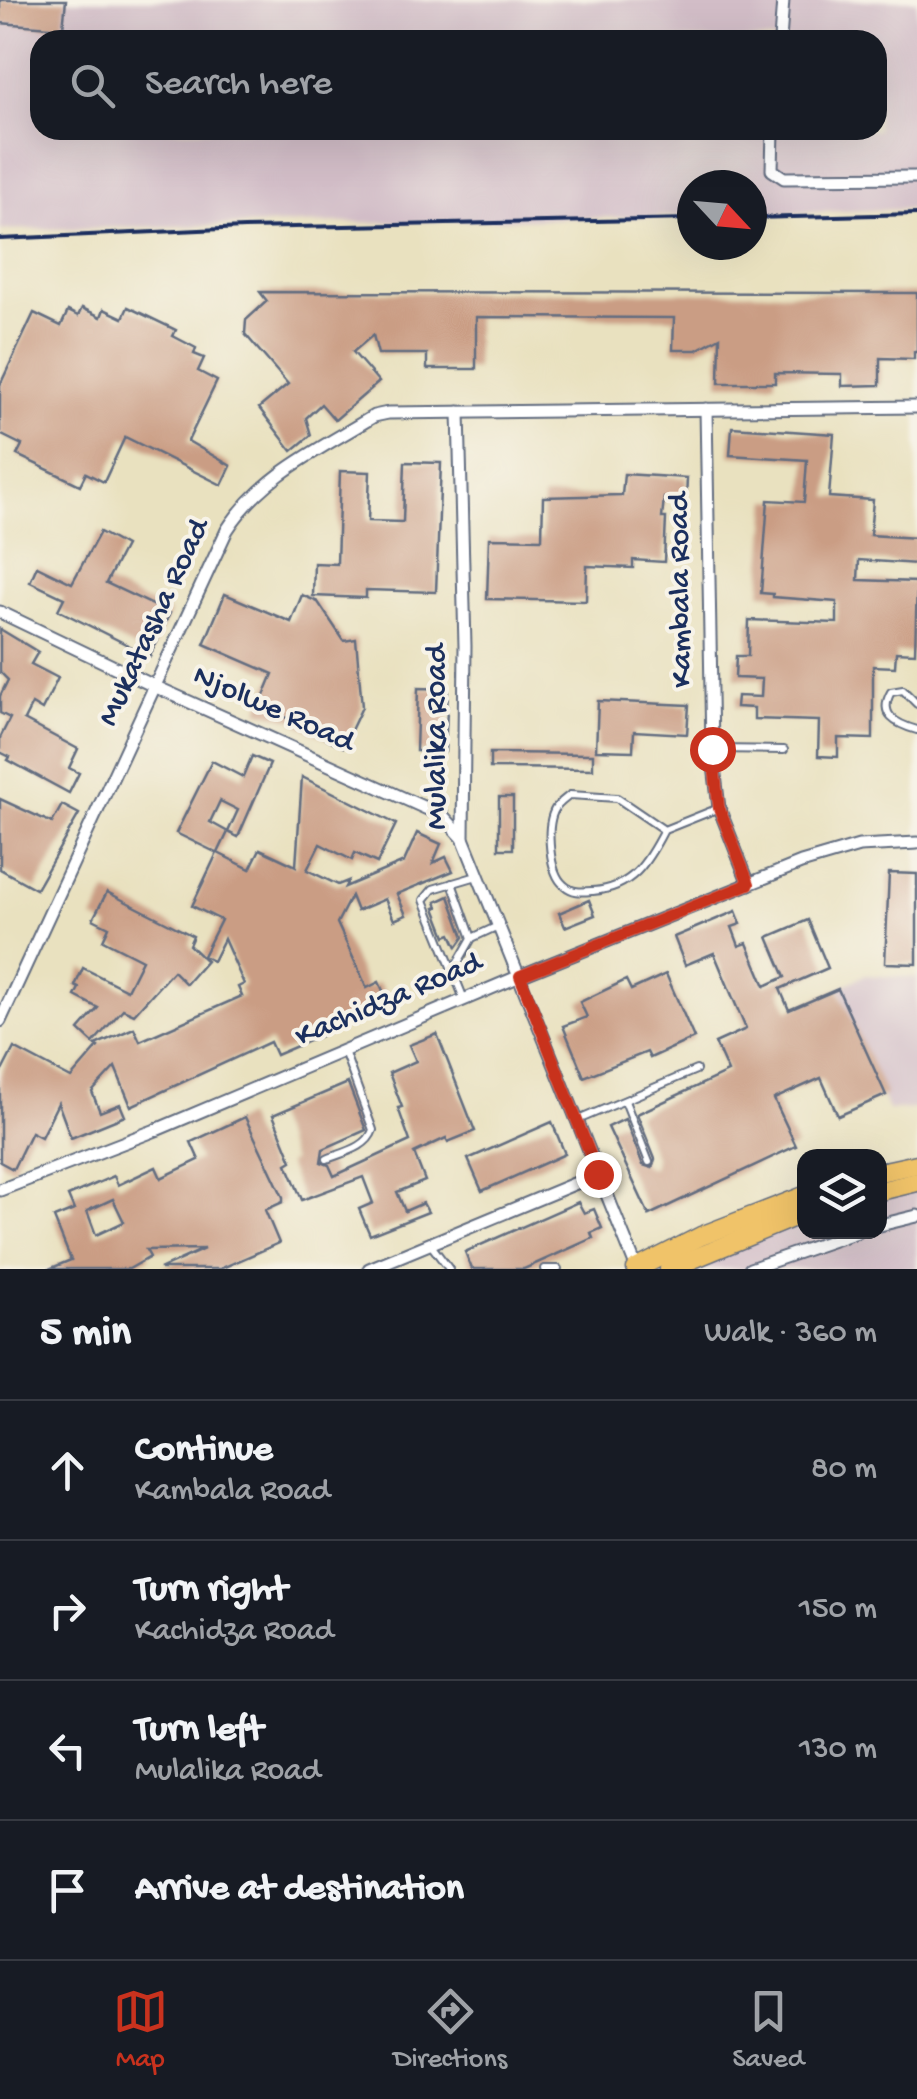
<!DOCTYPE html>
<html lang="en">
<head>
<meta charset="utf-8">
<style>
  :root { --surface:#171b24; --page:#242831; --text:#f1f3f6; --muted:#9ea1a6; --line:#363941; --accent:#c8321e }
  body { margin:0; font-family:"Gochi Hand",sans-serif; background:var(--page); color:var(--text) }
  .controls { position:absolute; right:30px; bottom:30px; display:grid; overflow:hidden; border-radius:20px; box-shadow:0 10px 40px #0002 }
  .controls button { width:90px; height:90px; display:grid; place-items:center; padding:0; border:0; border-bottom:2px solid var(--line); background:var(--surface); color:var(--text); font:50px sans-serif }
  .compass { position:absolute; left:677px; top:170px; width:90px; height:90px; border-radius:50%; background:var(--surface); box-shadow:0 10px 40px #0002; rotate:116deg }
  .stop { position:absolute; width:30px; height:30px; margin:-22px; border:8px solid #c8321e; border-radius:50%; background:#fff }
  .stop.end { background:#c8321e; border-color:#fff; box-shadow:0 2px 10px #0008 }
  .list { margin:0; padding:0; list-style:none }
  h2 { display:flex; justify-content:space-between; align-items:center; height:130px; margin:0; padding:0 40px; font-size:42px }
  h2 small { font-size:32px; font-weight:400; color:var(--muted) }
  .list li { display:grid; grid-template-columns:65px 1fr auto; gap:30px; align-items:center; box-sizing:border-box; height:140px; padding:0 40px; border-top:2px solid var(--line) }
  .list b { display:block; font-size:38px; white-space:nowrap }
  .list p { margin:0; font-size:32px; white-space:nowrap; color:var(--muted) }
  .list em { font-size:32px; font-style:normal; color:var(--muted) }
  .icon { flex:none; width:55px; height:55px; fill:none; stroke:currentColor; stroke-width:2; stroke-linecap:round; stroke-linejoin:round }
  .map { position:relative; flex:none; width:917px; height:1269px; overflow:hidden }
  .search { position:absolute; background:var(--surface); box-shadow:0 10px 40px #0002; left:30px; right:30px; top:30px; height:110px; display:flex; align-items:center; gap:25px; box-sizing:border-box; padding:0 35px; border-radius:30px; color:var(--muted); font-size:38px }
  .sheet { height:690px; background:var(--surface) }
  nav { display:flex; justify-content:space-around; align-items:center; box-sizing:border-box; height:140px; border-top:2px solid var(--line); background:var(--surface); font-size:28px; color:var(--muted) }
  nav a { display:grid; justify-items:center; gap:5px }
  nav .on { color:var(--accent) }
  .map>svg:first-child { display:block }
  .industrial { fill:#d2bdc7; fill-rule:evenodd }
  .building { fill:#ca9d84; fill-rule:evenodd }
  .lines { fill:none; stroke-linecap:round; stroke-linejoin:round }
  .service-casing { stroke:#636d80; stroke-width:10 }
  .minor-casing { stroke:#636d80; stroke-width:15 }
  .primary-casing { stroke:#636d80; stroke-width:21 }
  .service { stroke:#fff; stroke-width:6 }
  .minor { stroke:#fff; stroke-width:11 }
  .primary { stroke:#f0c369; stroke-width:18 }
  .rail { stroke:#1b2f5e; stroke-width:4 }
  .route { stroke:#c8321e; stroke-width:12 }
  .labels { text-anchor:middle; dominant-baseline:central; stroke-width:8; stroke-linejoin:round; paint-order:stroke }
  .street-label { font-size:32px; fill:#1b2f5e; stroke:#f7f3e8 }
</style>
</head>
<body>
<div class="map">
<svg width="917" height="1269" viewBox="0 0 917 1269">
  <rect width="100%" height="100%" fill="#f7f3e8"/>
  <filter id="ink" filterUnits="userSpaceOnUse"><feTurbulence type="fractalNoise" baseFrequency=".01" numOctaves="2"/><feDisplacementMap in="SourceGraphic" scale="20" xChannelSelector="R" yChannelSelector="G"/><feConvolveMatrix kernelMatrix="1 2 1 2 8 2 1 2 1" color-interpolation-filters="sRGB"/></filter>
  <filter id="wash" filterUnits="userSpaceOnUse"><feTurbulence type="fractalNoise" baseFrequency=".0048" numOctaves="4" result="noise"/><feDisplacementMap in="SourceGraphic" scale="40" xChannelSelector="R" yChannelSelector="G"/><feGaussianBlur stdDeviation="2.25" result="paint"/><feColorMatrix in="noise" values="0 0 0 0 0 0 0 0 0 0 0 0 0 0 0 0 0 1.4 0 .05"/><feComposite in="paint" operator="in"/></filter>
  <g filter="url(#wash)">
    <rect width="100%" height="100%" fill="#e9e1bf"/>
    <g class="industrial">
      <path d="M0 0H917V209L752 214V185H692V216L0 230ZM40 40H877V130H40Z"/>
      <polygon points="865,975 917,978 917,1109 888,1110 839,988"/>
      <polygon points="917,1186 917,1269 674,1269 804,1214 804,1232 880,1232 880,1195"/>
    </g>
    <g id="blocks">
      <g class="building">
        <polygon points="0,0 66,0 63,28 0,23"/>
        <polygon points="260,292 917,293 917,352 914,352 914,359 880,358 880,385 842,386 842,374 775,373 775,383 719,383 720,337 696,350 673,350 674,318 476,317 476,369 427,369 427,354 378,354 373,335 353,352 379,382 335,420 321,404 306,418 311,435 292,451 259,408 288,384 245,334 246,320 267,301"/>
        <polygon points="128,307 176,330 173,336 196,348 194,354 204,358 198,371 217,381 188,441 231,466 222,485 125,437 104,482 86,473 80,485 17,455 22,445 0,434 0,385 34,313 61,326 68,311 78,316 82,308 101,317 104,309 123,318"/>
        <polygon points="732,427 834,434 829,497 873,500 870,535 917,538 917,564 859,560 858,580 917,582 915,653 896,652 895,667 873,666 873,739 838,738 838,757 818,756 819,721 754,719 754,708 736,707 737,696 761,697 762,679 735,678 736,656 748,656 749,620 837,623 837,602 773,597 773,594 761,593 768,500 804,502 807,460 730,455"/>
        <polygon points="405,462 441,463 436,592 366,590 366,598 313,596 314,563 337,564 340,471 370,472 368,521 403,522"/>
        <polygon points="624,474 687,478 686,499 664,498 662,518 666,518 664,562 633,560 633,568 587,566 586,601 487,599 489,538 542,539 543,497 622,495"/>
        <polygon points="100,532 125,546 106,583 170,613 150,656 58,610 64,598 30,582 37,566 72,583"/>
        <polygon points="225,594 291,622 302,595 318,602 344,641 356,639 362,707 343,747 294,722 295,720 258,710 273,674 204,644"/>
        <polygon points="0,629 38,652 31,664 58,678 42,710 32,704 24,720 78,749 69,768 79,773 69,793 8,760 10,757 0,752 0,738 10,718 0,713 0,696 8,680 0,672"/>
        <polygon points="418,688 448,689 445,752 416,751"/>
        <polygon points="598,701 689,705 687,734 634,731 633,751 596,750"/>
        <polygon points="490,753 593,754 593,769 490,768"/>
        <polygon points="252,756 270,764 238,837 228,832 238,810 220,801 210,822 228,832 218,853 250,869 260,849 296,866 302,777 396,824 377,863 355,853 352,860 320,844 307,870 338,885 348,881 345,887 404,862 417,833 441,844 433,863 446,857 453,871 397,894 406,915 394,920 385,899 357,911 351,896 337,923 367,988 379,982 390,1006 276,1055 270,1042 131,1106 115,1067 92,1092 100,1112 120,1104 125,1116 71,1138 58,1103 41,1137 31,1132 13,1169 0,1162 0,1075 14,1048 71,1078 98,1047 95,1045 134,1028 140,1041 242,996 238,987 244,984 224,939 213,961 203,956 221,920 192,906 217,853 176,833 212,761 243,777"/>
        <rect x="499" y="797" width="14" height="52"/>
        <polygon points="0,799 52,823 62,805 79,814 36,889 0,869"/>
        <polygon points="889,873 917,874 917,964 885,963"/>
        <polygon points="107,892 193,936 189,945 206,961 186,984 173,971 134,1014 123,1009 93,1043 79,1030 98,1008 75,996 79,988 75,986 83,968 127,990 142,960 103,940 109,927 93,919"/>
        <polygon points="449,896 464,937 457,947 451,934 446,936 435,908 438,907 436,902"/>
        <polygon points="589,900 595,915 565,927 559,913"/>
        <polygon points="736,911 741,924 732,927 739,946 747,943 765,986 785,977 768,937 808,920 828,968 780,989 789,1010 838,989 886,1095 838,1116 821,1078 774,1099 796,1146 649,1215 608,1127 625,1119 643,1165 652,1168 655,1159 637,1114 728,1072 715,1043 746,1029 714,953 685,965 674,937"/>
        <polygon points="666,974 694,1038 650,1058 647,1052 584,1077 563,1026 587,1017 580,1002 626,980 631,990"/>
        <polygon points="437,1034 475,1131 448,1142 446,1138 414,1153 425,1181 397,1192 405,1211 423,1203 428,1212 370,1235 359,1209 373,1203 363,1177 302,1200 287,1164 292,1161 273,1115 348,1083 366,1130 323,1149 321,1162 329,1165 334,1176 410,1141 398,1108 402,1107 389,1073 416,1061 409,1045"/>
        <path d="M245 1117 283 1197V1202L265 1210 279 1243 220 1269H160L204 1249 146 1250 150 1257 129 1269H49L71 1260 54 1218 74 1210 68 1196 114 1176 118 1185 156 1167 161 1178 199 1160 191 1142ZM113 1199 124 1222 96 1235 87 1211Z"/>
        <polygon points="552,1122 565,1154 482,1191 468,1159"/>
        <polygon points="578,1202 584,1213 594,1209 602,1228 591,1233 593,1238 524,1269 472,1269 465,1252"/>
      </g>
    </g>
  </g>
  <g filter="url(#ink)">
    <use href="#blocks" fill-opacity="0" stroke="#636d80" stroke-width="2.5"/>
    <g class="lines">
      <g class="service-casing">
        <g id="service">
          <path d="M917 704 903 690 891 692C878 715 896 724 917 730"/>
          <polyline points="714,749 784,750"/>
          <path d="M664 830C647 863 632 888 593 891 581 892 573 893 564 885 549 873 546 828 554 811 557 804 564 800 570 795L617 798 664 830 719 808"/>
          <polyline points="452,883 472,938"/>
          <polyline points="453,971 472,938 498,926"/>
          <polyline points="464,999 424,900 433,889 477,876"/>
          <polyline points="625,1101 649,1162"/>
          <polyline points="578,1120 696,1070"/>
          <path d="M327 1159C344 1152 367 1148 373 1130L344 1051"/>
          <polyline points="431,1245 449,1269"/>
          <polyline points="544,1269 558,1269"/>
        </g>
      </g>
      <g class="minor-casing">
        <g id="minor">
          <polyline points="780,40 783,0"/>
          <polyline points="773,130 772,170 784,178 917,177"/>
          <polyline points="706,409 712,749 719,808 749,884"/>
          <polyline points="459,412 465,646 463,838 637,1269"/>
          <polyline points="0,612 154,686 443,816 463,838"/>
          <path d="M0 1021 227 530C262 475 320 449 374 416L388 413 917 407"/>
          <polyline points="0,1190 156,1130 520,976 801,863 859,846 917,843"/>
          <polyline points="880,1225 917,1216"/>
          <polyline points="369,1269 598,1174"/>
          <polyline points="750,1269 857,1232"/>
        </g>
      </g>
      <g class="primary-casing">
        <g id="primary">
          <polyline points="880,1172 917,1164"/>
          <polyline points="880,1191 917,1182"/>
          <polyline points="636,1269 701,1236 804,1196"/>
          <polyline points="669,1269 804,1213"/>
        </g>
      </g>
      <use href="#service" class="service"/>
      <use href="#minor" class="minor"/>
      <use href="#primary" class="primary"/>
      <g class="rail">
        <polyline points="752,218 917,214"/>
        <polyline points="0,239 244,228 692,219"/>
      </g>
    </g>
  </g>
  <g class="lines" filter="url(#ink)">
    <polyline class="route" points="598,1174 520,976 749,884 719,808 712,749"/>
  </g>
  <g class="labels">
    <g class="street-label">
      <text transform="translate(682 590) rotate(-91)">Kambala Road</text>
      <text transform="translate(155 623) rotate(-65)">Mukatasha Road</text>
      <text transform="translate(273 710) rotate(24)">Njolwe Road</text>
      <text transform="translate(438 737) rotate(-90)">Mulalika Road</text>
      <text transform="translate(389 1001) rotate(-23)">Kachidza Road</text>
    </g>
  </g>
</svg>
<div class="controls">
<button><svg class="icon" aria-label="layers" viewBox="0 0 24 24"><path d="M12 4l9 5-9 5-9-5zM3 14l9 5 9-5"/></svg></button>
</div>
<svg class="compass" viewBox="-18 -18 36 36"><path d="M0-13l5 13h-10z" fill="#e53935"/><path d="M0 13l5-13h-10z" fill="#9ea1a6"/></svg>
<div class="stop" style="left:712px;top:749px"></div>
<div class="stop end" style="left:598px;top:1174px"></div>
<div class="search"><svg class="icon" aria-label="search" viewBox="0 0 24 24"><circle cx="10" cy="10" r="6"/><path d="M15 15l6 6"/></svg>Search here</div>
</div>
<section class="sheet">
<h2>5 min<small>Walk · 360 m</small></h2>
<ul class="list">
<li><svg class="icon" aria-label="ahead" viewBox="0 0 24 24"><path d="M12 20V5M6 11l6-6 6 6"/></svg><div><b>Continue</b><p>Kambala Road</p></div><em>80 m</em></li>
<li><svg class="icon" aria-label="right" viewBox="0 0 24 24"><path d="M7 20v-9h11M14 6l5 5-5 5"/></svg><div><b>Turn right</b><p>Kachidza Road</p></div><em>150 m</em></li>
<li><svg class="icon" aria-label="left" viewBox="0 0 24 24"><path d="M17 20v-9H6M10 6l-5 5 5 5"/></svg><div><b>Turn left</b><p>Mulalika Road</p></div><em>130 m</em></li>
<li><svg class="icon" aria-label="arrive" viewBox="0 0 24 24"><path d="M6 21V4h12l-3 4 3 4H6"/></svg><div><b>Arrive at destination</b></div></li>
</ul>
</section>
<nav>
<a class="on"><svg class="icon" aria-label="map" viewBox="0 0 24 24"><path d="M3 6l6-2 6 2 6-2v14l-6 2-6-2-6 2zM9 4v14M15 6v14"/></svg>Map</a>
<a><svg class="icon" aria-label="directions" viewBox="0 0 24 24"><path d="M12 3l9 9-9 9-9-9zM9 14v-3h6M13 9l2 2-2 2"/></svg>Directions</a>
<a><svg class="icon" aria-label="saved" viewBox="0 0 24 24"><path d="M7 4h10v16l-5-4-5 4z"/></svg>Saved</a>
</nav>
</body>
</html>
